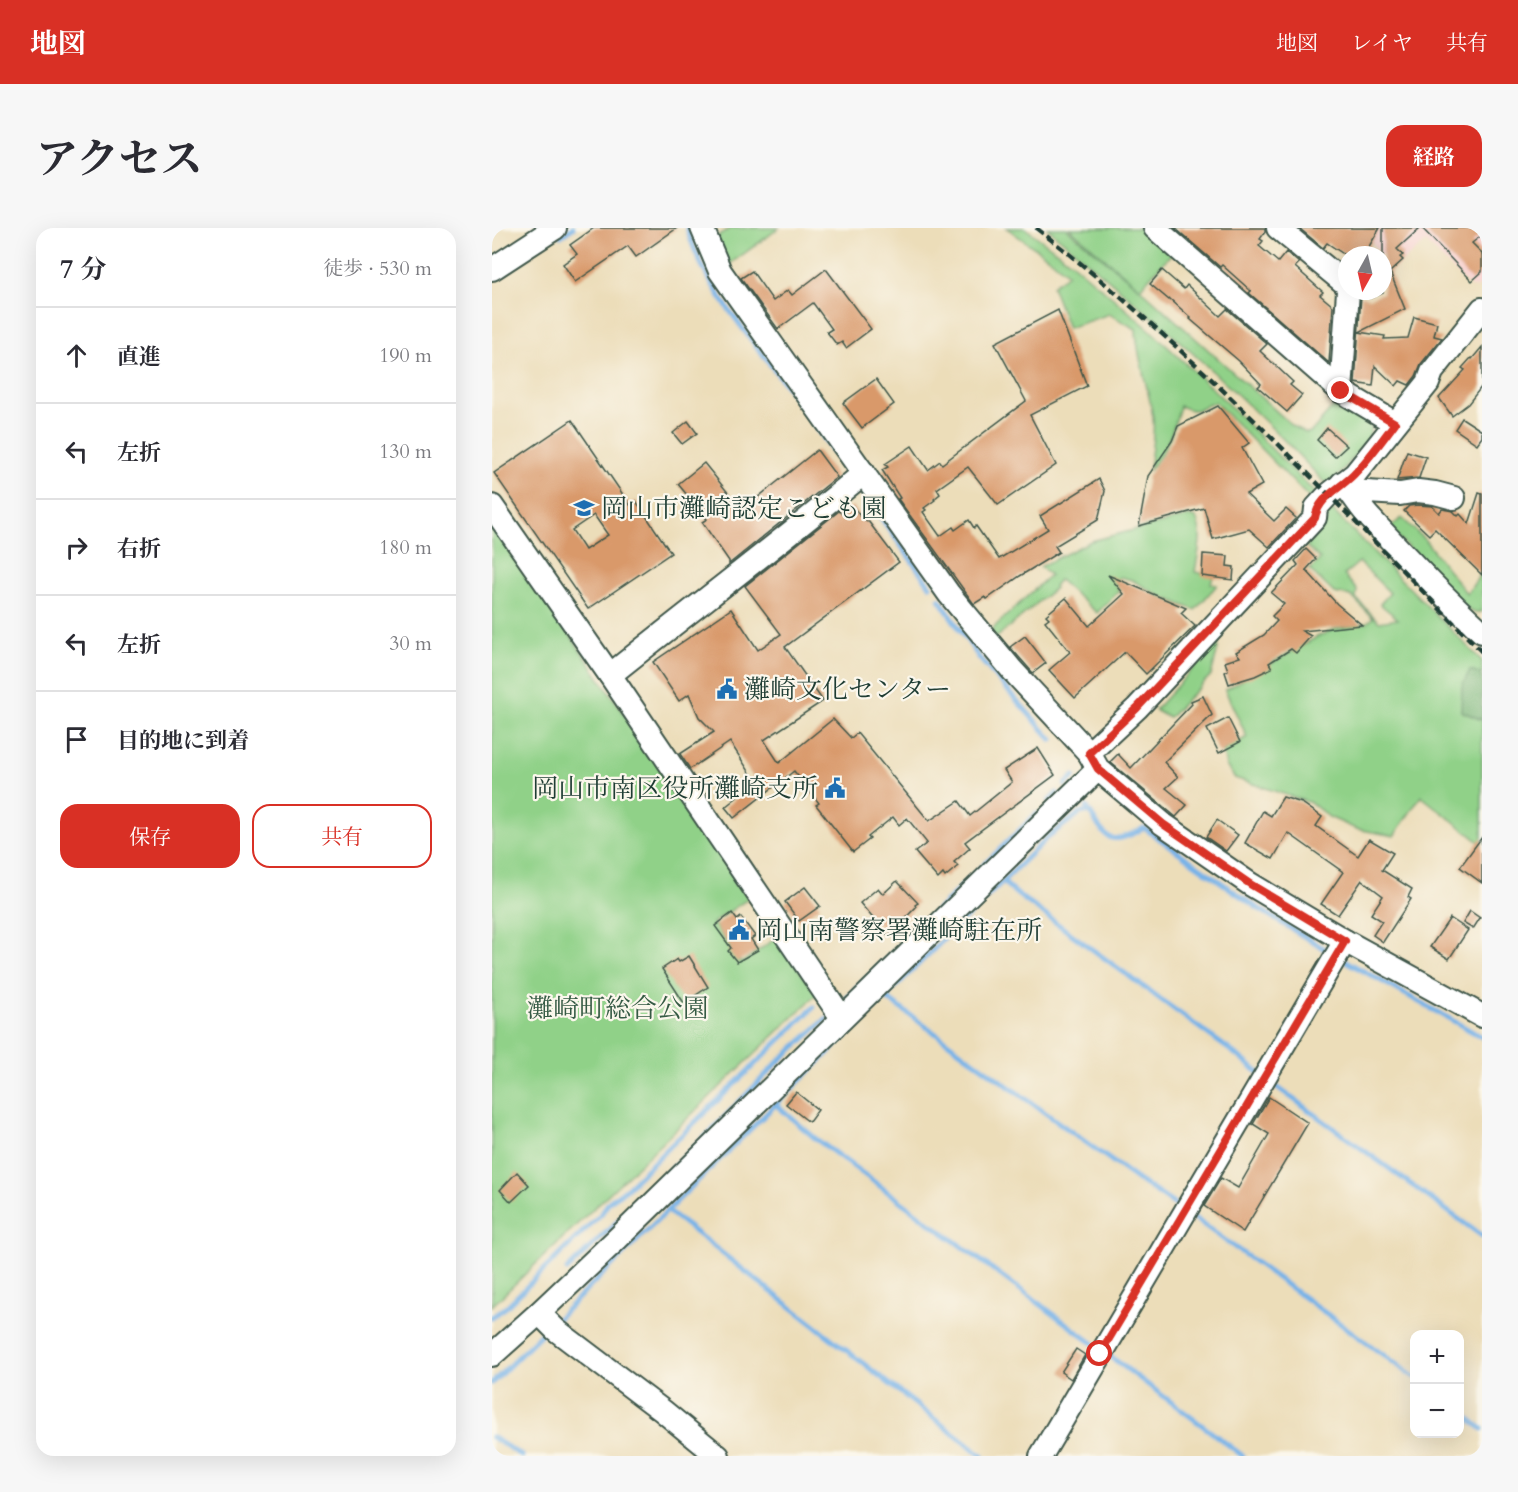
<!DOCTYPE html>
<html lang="ja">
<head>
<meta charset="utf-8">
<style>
  :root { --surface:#fff; --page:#f7f7f7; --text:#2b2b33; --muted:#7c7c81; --line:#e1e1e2; --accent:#d93025 }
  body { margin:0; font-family:Cardo,"Noto Serif JP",serif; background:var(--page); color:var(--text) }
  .controls { position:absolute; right:18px; bottom:18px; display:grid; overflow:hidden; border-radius:12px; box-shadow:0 6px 24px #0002 }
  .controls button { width:54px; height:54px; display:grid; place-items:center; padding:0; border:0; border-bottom:2px solid var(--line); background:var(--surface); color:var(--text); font:30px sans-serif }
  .compass { position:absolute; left:846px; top:18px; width:54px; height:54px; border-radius:50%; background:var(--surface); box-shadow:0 6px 24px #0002; rotate:188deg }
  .stop { position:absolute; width:18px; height:18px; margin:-14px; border:4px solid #d93025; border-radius:50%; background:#fff }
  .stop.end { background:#d93025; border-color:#fff; box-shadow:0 2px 6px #0008 }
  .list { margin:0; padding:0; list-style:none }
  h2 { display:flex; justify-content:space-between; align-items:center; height:78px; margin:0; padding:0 24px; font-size:26px }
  h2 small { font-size:20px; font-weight:400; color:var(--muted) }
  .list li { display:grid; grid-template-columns:39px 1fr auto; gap:18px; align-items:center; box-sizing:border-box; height:96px; padding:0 24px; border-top:2px solid var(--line) }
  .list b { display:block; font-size:22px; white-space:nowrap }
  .list em { font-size:20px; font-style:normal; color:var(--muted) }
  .actions { display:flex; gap:12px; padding:18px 24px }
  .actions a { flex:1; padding:14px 0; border:2px solid var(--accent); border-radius:18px; text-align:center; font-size:21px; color:var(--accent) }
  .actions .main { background:var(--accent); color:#fff }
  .icon { flex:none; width:33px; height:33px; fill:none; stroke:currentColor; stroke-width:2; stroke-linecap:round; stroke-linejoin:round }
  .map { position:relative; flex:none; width:990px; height:1228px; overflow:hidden; border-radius:18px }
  header { display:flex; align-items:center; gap:36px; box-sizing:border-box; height:84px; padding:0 30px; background:var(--accent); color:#fff }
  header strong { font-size:28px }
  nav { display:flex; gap:33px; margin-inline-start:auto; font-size:21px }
  .intro { display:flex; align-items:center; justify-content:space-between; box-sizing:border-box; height:144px; padding:0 36px }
  h1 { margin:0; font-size:42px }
  .button { padding:15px 27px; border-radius:18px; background:var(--accent); color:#fff; font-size:21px; font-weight:700 }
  main { display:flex; gap:36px; padding:0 36px }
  aside { flex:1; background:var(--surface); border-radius:18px; box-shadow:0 6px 24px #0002 }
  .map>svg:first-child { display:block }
  .built { fill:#f7d0cf }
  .green { fill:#90d188; stroke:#58875e; stroke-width:1.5; fill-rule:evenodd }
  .forest { fill:#74b374; stroke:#4a7854; stroke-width:1.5 }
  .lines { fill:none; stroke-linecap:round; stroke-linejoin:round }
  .stream { stroke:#76b2e8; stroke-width:5 }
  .building { fill:#d9996b; fill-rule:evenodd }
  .minor-casing { stroke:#3e5548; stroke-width:26 }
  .minor { stroke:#fff; stroke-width:22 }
  .rail { stroke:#1f3d34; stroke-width:4.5; stroke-dasharray:9 4.5; stroke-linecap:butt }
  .route { stroke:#d93025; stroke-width:8 }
  .labels { text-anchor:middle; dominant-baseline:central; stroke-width:4.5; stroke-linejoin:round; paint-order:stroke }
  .poi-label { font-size:26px; fill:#1f3d34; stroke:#fbf7ec; text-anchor:start }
  .park-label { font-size:26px; fill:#365b45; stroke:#fbf7ec }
</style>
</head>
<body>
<header>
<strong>地図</strong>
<nav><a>地図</a><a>レイヤ</a><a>共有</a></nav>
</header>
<div class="intro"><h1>アクセス</h1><a class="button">経路</a></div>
<main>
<aside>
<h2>7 分<small>徒歩 · 530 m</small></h2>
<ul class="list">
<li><svg class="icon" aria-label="ahead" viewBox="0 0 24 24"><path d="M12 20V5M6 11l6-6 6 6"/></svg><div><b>直進</b></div><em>190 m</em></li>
<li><svg class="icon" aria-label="left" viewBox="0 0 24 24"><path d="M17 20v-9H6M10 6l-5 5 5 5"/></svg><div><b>左折</b></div><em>130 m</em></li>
<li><svg class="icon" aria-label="right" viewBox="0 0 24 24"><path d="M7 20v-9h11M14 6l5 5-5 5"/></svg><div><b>右折</b></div><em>180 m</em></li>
<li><svg class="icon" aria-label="left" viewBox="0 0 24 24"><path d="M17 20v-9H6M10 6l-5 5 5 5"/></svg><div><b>左折</b></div><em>30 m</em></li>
<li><svg class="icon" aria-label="arrive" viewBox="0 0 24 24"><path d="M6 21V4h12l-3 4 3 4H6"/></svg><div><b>目的地に到着</b></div></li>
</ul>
<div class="actions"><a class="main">保存</a><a>共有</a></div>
</aside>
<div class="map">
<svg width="990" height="1228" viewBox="0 0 990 1228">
  <rect width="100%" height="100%" fill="#fbf7ec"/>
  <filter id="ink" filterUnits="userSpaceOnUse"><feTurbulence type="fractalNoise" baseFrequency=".0167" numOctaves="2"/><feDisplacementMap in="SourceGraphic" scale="12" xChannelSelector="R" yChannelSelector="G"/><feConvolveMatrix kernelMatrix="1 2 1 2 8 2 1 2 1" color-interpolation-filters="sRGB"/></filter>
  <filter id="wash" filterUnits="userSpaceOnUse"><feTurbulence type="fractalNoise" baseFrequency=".008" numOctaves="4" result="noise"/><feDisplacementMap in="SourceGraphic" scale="24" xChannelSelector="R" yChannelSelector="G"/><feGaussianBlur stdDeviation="1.35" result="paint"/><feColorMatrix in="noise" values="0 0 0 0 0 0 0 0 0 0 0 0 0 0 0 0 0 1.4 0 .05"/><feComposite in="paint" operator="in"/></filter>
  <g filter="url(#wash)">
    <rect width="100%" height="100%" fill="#ecddb9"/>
    <polygon class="built" points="870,0 990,0 990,58 981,60 972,53 934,14 898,44 891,27 889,27"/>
    <g class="green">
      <polygon points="239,0 287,0 235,38 224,9"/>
      <path d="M515 0H533L579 34 657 101 726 166 826 268 820 273 723 174C706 179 708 187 688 178 681 203 675 223 657 242 659 224 663 207 661 190 657 160 645 132 644 101L617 86 576 100 560 58 576 46C557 28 535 16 515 0Z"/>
      <path d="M555 0H574L652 64 802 199 814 205 819 204 849 170 880 191 877 210 847 247 837 255 831 253C746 161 651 80 555 0Z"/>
      <polygon points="577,0 650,0 681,24 648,60"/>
      <path d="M839 281 990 433V446L978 442 969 483 990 492V616L929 568 902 608 864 601 837 589 819 575 743 550 734 538 731 523 755 509 733 462 825 409 840 402 874 395 881 390 859 368 842 365 818 342 828 331 814 318 833 296 835 285ZM867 334 898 365 888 376 906 391 887 394 864 370 865 362 852 347Z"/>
      <path d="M697 288 704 290C712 307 706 325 703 344L721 348 719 356 725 357 703 382 666 367 640 352 628 349 623 355 627 363 605 385 567 352 562 358 563 360 504 410 498 403 558 347 548 339 599 313Z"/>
      <polygon points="910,290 932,311 975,366 990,344 990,384 979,384 897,300"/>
      <polygon points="0,292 257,670 221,695 249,735 284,710 325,766 0,1078"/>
      <polygon points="726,413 726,421 719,447 677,490 663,482"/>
    </g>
    <polygon class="forest" points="978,442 990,446 990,492 969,483 970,458"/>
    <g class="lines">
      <g class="stream">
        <path d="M195 0C211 55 250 99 284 144 310 178 334 213 359 248"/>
        <polyline points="69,8 81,0"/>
        <polyline points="366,258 438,358"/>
        <polyline points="447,371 488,431 560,512"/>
        <polyline points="573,557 582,548"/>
        <polyline points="557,573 565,565"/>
        <path d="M595 579C614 611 616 620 652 600L764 679 839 725"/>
        <polyline points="511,654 526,667 746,828 768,846"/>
        <polyline points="850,731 990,809"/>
        <polyline points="393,769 646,952 688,980"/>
        <polyline points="355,770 544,586"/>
        <polyline points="778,854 990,1008"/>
        <polyline points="283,876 324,911 606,1119"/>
        <polyline points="176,983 490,1228"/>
        <polyline points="698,987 922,1149"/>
        <polyline points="75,1042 215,907 287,833 334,791"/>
        <polyline points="0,1089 13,1080 109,986 117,974 135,960 322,779"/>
        <polyline points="63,1093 557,608 588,585 597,583"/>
        <polyline points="615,1126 751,1228"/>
        <polyline points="0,1155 54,1101"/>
        <polyline points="968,1183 990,1201"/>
        <polyline points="0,1209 30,1228"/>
      </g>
    </g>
    <g id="blocks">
      <g class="building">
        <polygon points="102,0 185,0 144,29 136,18 83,54 71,36 85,26 78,17"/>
        <polygon points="683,0 773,0 773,4 768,11 771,13 767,18 786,34 794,24 807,35 803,39 831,64 828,67 841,78 837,135 757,65 759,63 730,37 728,39"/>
        <polygon points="807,0 888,0 872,27 853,27 835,15 831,20"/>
        <polygon points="891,0 928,0 905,21 911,27 908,29 911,32 898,44 913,81 867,104 893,108 892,111 916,110 922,89 945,95 942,108 950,110 929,136 924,148 917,157 908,153 904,158 883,138 881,158 863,155 869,68 878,70 891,65"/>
        <polygon points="930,0 990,0 990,7 980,15 990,25 990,44 980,53"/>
        <polygon points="334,41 379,101 354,120 350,114 345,117 335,104 340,101 321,75 286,101 249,50 260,43 281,73 296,62 300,67"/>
        <polygon points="670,42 692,61 695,57 728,88 735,81 775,116 768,123 801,154 798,157 810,167 795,184 766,159 769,156 747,133 698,91 699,90 678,71 677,72 658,56"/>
        <polygon points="566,82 595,158 538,187 564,237 506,277 476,239 445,261 448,266 442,271 443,272 432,280 434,282 431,284 448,308 461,299 463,302 477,292 482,300 484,298 507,331 556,301 548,288 607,251 613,263 606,292 563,318 567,324 528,348 495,371 493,369 482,376 406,271 408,270 390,242 396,239 393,236 420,218 436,242 448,233 450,236 534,173 503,115"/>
        <polygon points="990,119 990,158 976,176 960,188 947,170 973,142 970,140 979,130 980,131"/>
        <polygon points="384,151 402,176 370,200 351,175"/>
        <polygon points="726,178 757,215 750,220 770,257 754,266 782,293 794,281 804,290 777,319 757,301 721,311 712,280 647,298 656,248 680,213 686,198"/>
        <polygon points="970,190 990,203 990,209 985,216 963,201"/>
        <path d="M80 192 138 277 144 273 179 325 96 381 2 245ZM102 287 116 307 93 322 80 302Z"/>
        <polygon points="196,193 205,205 190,216 181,205"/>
        <polygon points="835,200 855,218 843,229 825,212"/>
        <polygon points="325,222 345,249 237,336 237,333 210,294 215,291 186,256 212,235 250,282"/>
        <polygon points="915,223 934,229 927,250 905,252"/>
        <polygon points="987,265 990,266 990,347 943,301 937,307 912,283 917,278 926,277 940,278 947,285 950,281 961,283 966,288 968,286 977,296"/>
        <polygon points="360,278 369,289 370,288 375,294 376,293 407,334 293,419 331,473 272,512 287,535 341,491 359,510 365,505 437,593 467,573 478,588 520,554 512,542 546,520 563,547 473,614 478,620 462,634 466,638 453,649 451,646 446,651 423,624 435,615 415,590 407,597 401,589 376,609 378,611 361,624 324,577 327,575 302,543 242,590 233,579 264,554 238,514 198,541 188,526 222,504 207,489 197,466 187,473 161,434 239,381 266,422 289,406 253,358 347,283 350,286"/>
        <polygon points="814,321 824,331 814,342 845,376 870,397 810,403 819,408 804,425 799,421 777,435 780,440 763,448 737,456 733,444 736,442 733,434 748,429 744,424 772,407 785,393 780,388 792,376 779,365 806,337 803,333"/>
        <polygon points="711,326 736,328 735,338 742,339 741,352 710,348"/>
        <polygon points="616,347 694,380 689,385 703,398 654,446 633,424 583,470 557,442 578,424 553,393 557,390 554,387 574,370 597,398 632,366"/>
        <polygon points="533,408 554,435 541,445 518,419"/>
        <polygon points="711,468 720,487 672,534 686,549 674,560 695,577 684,589 618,534 626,526 639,540 700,476 699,473"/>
        <polygon points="736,490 748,514 727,525 715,501"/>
        <polygon points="791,569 810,575 830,589 824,598 866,628 877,611 901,625 890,642 920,661 916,669 919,671 891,714 881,707 890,693 879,686 891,668 870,652 846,687 829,676 851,644 796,605 781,631 753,615 771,583 779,588"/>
        <polygon points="725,592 746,607 734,623 714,609"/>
        <polygon points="990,609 990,655 968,639"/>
        <polygon points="405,653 426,675 423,677 424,679 396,708 368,675 386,660 391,666"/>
        <polygon points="313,659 328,678 307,693 293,674"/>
        <polygon points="978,683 988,690 981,701 971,695"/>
        <polygon points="240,685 245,692 249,689 263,708 259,711 266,722 245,734 236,723 239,720 223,698"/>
        <polygon points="958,690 976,702 957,731 938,719"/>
        <polygon points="197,728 216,759 192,775 170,741 185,731 187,734"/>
        <polygon points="304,864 326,882 317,894 294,876"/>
        <polygon points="777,869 816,895 751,1004 712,978 729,950 746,960 777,906 761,896"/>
        <polygon points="25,944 37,957 19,974 8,962"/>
        <polygon points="584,1121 593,1127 579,1151 569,1144"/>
      </g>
    </g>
  </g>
  <g filter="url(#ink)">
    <use href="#blocks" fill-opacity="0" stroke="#3e5548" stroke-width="1.5"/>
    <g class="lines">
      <g class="minor-casing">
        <g id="minor">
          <polyline points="210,0 228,43 457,366 520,442 597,525 606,541 671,596 758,656 853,713 990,788"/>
          <polyline points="663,0 849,163 903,195"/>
          <polyline points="786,0 855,57"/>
          <polyline points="0,41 63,0"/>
          <polyline points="849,163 856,63"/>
          <path d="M850 255C861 266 868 280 879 291 915 330 951 368 990 404"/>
          <polyline points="858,263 908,266 926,263 943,265 962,270"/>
          <polyline points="0,278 118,447 350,790"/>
          <path d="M118 447C203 379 289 314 372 245"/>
          <polyline points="597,525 645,480 823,290 824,280 836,267 863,246 936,155 940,144 990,81"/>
          <polyline points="47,1085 64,1102 171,1183 226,1228"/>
          <polyline points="0,1127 47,1085 127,1009 606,541"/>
          <polyline points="549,1228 853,713"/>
        </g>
      </g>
      <use href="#minor" class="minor"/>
      <path class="rail" d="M544 0C706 125 847 278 990 424"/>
    </g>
  </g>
  <g class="lines" filter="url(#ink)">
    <path class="route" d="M608 1126 853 713 758 656 671 596 606 541 597 525 645 480 823 290C827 267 851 260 865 243 879 228 891 211 903 195L849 163"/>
  </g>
  <defs>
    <g id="school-bare" transform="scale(1.62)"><path d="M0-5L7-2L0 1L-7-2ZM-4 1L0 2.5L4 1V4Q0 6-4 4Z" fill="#1f6fb2" stroke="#fbf7ec" stroke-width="2.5" paint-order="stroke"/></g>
    <g id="civic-bare" transform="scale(1.62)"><path d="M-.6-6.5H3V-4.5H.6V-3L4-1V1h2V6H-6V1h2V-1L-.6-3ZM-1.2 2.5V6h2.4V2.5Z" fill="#1f6fb2" stroke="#fbf7ec" stroke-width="2.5" paint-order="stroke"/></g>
  </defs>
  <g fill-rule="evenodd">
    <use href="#school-bare" x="92" y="280"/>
    <use href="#civic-bare" x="235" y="461"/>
    <use href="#civic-bare" x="343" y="560"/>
    <use href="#civic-bare" x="247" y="702"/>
  </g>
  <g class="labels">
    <g class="poi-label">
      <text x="109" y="280">岡山市灘崎認定こども園</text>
      <text x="252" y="461">灘崎文化センター</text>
      <text x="326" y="560" text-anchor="end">岡山市南区役所灘崎支所</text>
      <text x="264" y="702">岡山南警察署灘崎駐在所</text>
    </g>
    <g class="park-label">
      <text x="126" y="780">灘崎町総合公園</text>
    </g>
  </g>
</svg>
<div class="controls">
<button>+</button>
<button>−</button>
</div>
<svg class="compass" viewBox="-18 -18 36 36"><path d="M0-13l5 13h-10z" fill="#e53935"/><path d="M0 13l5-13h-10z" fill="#7c7c81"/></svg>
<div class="stop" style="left:608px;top:1126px"></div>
<div class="stop end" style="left:849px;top:163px"></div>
</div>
</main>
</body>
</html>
